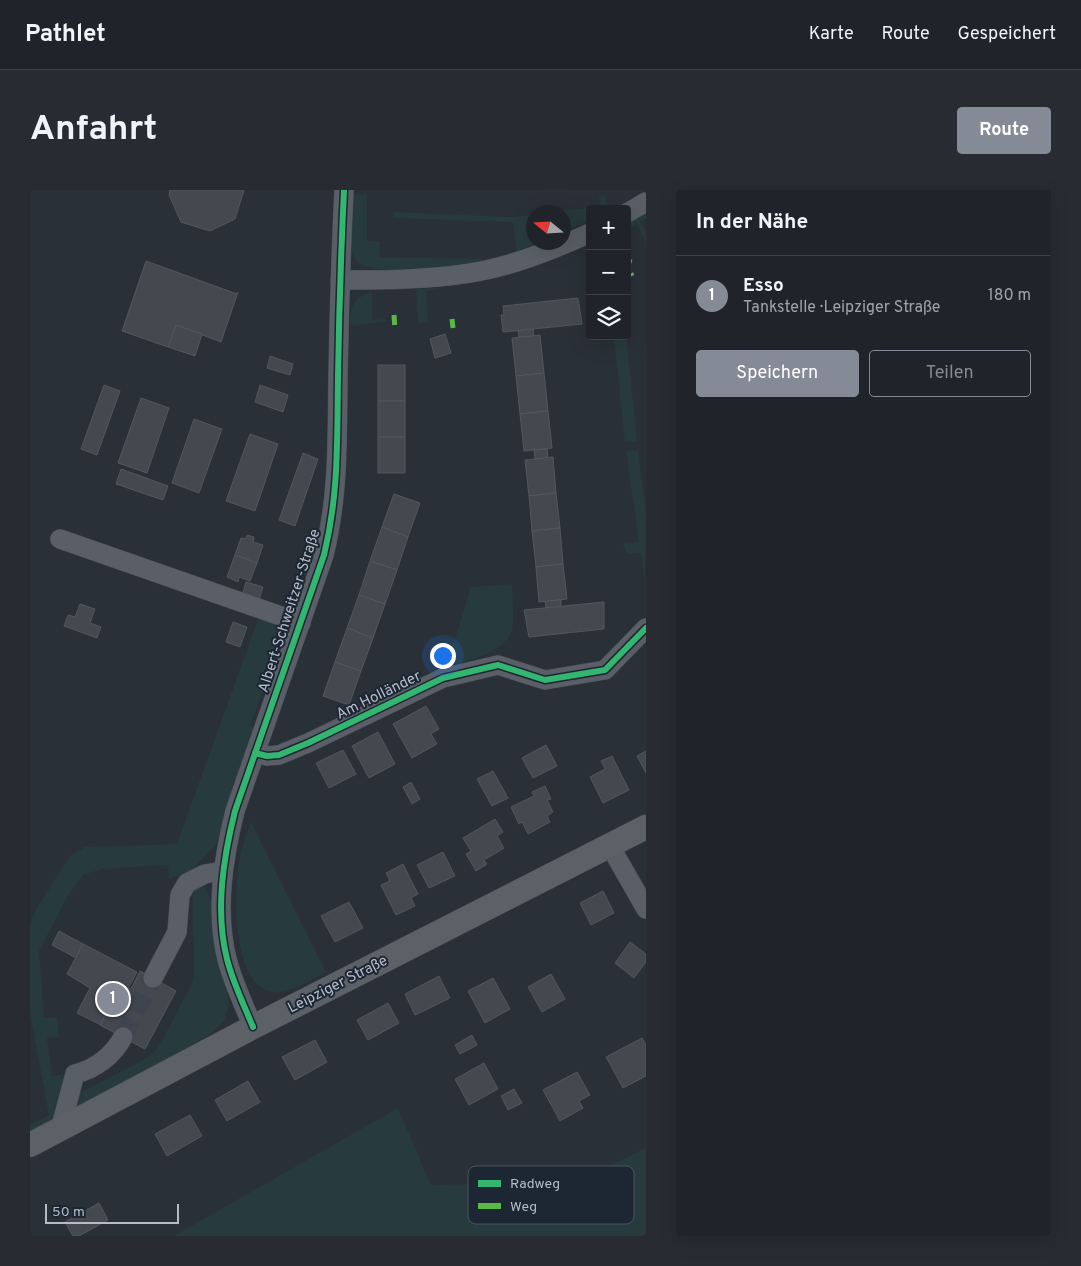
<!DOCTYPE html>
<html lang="de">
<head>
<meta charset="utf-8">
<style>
  :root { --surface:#20242a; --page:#282c32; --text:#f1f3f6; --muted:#a2a4a8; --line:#3d4147; --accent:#848b96 }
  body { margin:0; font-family:Overpass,sans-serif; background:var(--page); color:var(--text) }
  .controls { position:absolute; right:15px; top:15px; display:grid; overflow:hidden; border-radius:5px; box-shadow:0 5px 20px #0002 }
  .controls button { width:45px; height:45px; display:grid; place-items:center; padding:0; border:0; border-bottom:1px solid var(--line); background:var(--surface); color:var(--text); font:25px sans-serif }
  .compass { position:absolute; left:496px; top:15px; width:45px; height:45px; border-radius:50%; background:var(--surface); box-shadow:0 5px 20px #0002; rotate:288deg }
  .scale { position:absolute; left:15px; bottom:12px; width:134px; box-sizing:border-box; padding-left:5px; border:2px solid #b4bcc9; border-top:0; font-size:14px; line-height:18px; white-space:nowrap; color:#b4bcc9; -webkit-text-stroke:4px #1d2633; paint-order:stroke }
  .you { position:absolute; left:412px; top:465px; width:18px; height:18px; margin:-12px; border:4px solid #fff; border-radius:50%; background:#1a73e8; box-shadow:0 0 0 8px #1a73e833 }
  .badge { display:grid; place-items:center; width:32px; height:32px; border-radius:50%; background:var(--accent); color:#fff; font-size:16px; font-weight:700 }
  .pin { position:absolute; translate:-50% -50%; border:2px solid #fff; box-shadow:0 1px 5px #0006 }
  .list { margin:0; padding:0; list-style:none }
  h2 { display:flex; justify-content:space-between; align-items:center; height:65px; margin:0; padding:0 20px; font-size:21px }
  h2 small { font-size:16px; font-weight:400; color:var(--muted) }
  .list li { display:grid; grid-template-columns:32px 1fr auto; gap:15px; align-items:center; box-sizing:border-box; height:80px; padding:0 20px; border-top:1px solid var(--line) }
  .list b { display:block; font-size:19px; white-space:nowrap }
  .list p { margin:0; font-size:16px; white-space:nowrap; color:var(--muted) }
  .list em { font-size:16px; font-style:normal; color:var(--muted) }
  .actions { display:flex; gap:10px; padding:15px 20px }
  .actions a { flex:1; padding:11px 0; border:1px solid var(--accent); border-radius:5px; text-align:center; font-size:18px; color:var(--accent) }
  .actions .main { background:var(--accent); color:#fff }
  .icon { flex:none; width:28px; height:28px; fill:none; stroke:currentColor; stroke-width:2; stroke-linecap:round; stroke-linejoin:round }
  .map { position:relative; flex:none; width:616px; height:1046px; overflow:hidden; border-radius:5px }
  header { display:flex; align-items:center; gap:30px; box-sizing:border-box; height:70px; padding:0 25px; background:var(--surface); border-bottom:1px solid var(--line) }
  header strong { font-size:24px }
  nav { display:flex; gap:28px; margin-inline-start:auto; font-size:18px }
  .intro { display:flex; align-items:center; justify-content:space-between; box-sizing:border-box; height:120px; padding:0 30px }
  h1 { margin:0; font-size:35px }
  .button { padding:12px 22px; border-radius:5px; background:var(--accent); color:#fff; font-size:18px; font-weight:700 }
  main { display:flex; gap:30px; padding:0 30px }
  aside { flex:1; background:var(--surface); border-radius:5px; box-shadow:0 5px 20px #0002 }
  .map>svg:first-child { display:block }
  .green { fill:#273a3e }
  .building { fill:#444950; stroke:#52575f }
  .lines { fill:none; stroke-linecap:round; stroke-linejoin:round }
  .minor-tunnel { stroke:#3f454e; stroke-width:19; stroke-dasharray:19 9; stroke-linecap:butt }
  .minor-casing { stroke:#484c53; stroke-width:20 }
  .major-casing { stroke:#484c55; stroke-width:25 }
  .minor { stroke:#5a5e66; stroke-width:19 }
  .major { stroke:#5c6168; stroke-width:24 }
  .quiet { stroke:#58b947; stroke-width:5; stroke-dasharray:10 5; stroke-linecap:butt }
  .cycleway-casing { stroke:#1d2633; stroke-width:9 }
  .cycleway { stroke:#33b770; stroke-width:6 }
  .labels { text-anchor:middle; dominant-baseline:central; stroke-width:4; stroke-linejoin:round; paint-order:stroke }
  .street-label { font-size:15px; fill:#b4bcc9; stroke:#1d2633 }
  .key { fill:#1d2633; stroke:#4a5360; stroke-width:1 }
  .key-label { font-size:14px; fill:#b4bcc9 }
</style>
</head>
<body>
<header>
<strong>Pathlet</strong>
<nav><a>Karte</a><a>Route</a><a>Gespeichert</a></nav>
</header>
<div class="intro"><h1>Anfahrt</h1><a class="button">Route</a></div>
<main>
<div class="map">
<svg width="616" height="1046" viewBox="0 0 616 1046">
  <rect width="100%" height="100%" fill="#2a3038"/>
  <g class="green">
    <path d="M337 4V51H350L349 67 452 69 453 71C428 74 341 91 325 69 317 57 321 20 322 5Z"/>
    <polygon points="574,5 578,19 560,19 560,30 534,42 534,22 522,22 571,16 569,6"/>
    <polygon points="363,22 482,27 503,25 503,52 510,53 487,61 483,32 363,28"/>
    <polygon points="616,22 616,28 610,32 616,42 616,52 607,35 597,40 597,33"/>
    <polygon points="410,98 396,101 398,132 388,133 386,99"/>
    <path d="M342 101 343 130 356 129V132L320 135C320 117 324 108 342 101Z"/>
    <polygon points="584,146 596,146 607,251 595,252"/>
    <polygon points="608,260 616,323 615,392 611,363 597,364 593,354 609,352 596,261"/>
    <path d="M482 394C482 407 484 420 483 433 482 463 439 469 416 478L441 397Z"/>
    <polygon points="230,424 255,435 258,444 237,504 232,503 220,536 226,538 203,599 186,655 160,681 139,689 138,675 72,679 53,685 38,705 9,761 14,828 27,827 29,847 17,848 22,886 36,884 24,931 0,947 0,935 19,925 0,822 0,734 5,721 40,666 55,657 147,654"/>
    <path d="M221 632 296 782C281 789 261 804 244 802 202 798 205 709 208 680 210 663 215 647 221 632Z"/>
    <polygon points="168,696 175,698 181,710 189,770 199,813 194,831 183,842 44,924 48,904 117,868 128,858 164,790 163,708 163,700"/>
    <polygon points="368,918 401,995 546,992 616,958 616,1046 144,1046"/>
  </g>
  <g class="building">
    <polygon points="140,0 214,0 205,29 180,41 151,32 139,5"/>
    <polygon points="116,71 207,104 208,102 191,152 146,135 138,157 92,141"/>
    <polygon points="548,108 552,134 473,142 471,125 474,125 473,116"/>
    <polygon points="146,135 172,144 165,166 138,157"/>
    <polygon points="503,139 504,146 489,147 488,141"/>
    <polygon points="415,144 421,163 405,168 400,149"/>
    <polygon points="510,145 514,183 486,186 482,148"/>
    <polygon points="240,166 263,174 260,185 237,178"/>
    <rect x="348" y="175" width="27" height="36"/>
    <polygon points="514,183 518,221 490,224 486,186"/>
    <polygon points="74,195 90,201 67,265 51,259"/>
    <polygon points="230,195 258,205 253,222 225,212"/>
    <polygon points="111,208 139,218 117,283 88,273"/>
    <rect x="348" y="211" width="27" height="36"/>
    <polygon points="518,221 522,258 494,261 490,224"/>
    <polygon points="164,229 192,239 169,303 142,293"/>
    <polygon points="220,244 248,254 225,321 196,311"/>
    <rect x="348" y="247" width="27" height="36"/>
    <polygon points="517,259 518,268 505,269 504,260"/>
    <polygon points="273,263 288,269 265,336 249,330"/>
    <polygon points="523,267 526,303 499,306 495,270"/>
    <polygon points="91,279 138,296 133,310 86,294"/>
    <polygon points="526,303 530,338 502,341 499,306"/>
    <polygon points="364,304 390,313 378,347 352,337"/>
    <polygon points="352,337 378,347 367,380 340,371"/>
    <polygon points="530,338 533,374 506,377 502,341"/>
    <polygon points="217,345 224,347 223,352 233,355 227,373 205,365 211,348 216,349"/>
    <polygon points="205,365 227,373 220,391 209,387 208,392 197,387"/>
    <polygon points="340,371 367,380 355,414 329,405"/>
    <polygon points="533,374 537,409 509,412 506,377"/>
    <polygon points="216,392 233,397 228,413 211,409"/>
    <polygon points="329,405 355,414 343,448 317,438"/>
    <polygon points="531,410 531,417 516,418 515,411"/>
    <polygon points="574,412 574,439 499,447 494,420"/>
    <polygon points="50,414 65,419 60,433 71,437 67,448 34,436 38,425 45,427"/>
    <polygon points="203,432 217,437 210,457 196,452"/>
    <polygon points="317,438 343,448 331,481 305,472"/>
    <polygon points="305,472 331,481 319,515 293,506"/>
    <polygon points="396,516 409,539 401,544 407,554 382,568 363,534"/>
    <polygon points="348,542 365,574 339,588 322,556"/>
    <polygon points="516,555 527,576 503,588 492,568"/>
    <polygon points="313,560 326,584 299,598 286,573"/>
    <polygon points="616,561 616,583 607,566"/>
    <polygon points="582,566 599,600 573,613 560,587 575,579 571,571"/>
    <polygon points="463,581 478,608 462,616 447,589"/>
    <polygon points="381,592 390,609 382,614 373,597"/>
    <polygon points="515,596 521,609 517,610 523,622 517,626 520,632 498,644 492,632 489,634 481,617 504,606 502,602"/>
    <polygon points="465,629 473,642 467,646 474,658 454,670 457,674 446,681 436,664 441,661 433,648"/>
    <polygon points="413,662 425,686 399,698 387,675"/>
    <polygon points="373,674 388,704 381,708 385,716 366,725 351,695 360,691 356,683"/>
    <polygon points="573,701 584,723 561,735 550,713"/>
    <polygon points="319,712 333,738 305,752 291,726"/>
    <polygon points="29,741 53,754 46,768 22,755"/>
    <polygon points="600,752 616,764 616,772 604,788 585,773"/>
    <polygon points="53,754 107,782 77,838 47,823 60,798 37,784"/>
    <polygon points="110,781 146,801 115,859 70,835 90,794 101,799"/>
    <polygon points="521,784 535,809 512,822 498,797"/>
    <polygon points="409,786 420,808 385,825 375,804"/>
    <polygon points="463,788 480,819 455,833 438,801"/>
    <polygon points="358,813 369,833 338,850 327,830"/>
    <polygon points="442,845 447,855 430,864 425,855"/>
    <polygon points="612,848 616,855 616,886 593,898 576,867"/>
    <polygon points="285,850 297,872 265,890 252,867"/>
    <polygon points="454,873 468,899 439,915 425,889"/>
    <polygon points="547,882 560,905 549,911 553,918 530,931 513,900"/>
    <polygon points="218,891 230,912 197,931 185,910"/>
    <polygon points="484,899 492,913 478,920 471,906"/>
    <polygon points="160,925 172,946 137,966 125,944"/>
    <polygon points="69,1013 78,1030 49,1046 43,1046 35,1032"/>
  </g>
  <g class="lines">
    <polyline class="minor-tunnel" points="93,847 123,788"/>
    <g class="minor-casing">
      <g id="minor">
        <polyline points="597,23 616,12"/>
        <path d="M310 90C353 90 397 90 440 83 481 77 523 60 560 43"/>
        <polyline points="30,349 271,433"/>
        <polyline points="225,563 237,566 249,565 278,553 413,488 468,475 515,490 575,480 616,438"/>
        <polyline points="580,656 616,719"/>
        <polyline points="123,788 147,742 150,705 157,693 175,684 193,681"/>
        <path d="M223 837C214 815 203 793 197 769 185 721 193 669 205 621L294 365C309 304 307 249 308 187 309 125 311 62 314 0"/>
        <path d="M30 940 45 884C65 879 83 866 93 847"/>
      </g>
    </g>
    <g class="major-casing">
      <polyline id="major" points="0,955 223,837 616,637"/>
    </g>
    <use href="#minor" class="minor"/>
    <use href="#major" class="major"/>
    <g class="quiet">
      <polyline points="600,69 598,76 602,86"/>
      <polyline points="364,125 365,140"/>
      <polyline points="422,129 423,138"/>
    </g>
    <g class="cycleway-casing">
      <g id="cycleway">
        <polyline points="225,563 237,566 249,565 278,553 413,488 468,475 515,490 575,480 616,438"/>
        <path d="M223 837C214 815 203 793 197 769 185 721 193 669 205 621L294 365C309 304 307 249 308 187 309 125 311 62 314 0"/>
      </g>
    </g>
    <use href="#cycleway" class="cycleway"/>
  </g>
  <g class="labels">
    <g class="street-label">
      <text transform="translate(260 421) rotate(-72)">Albert-Schweitzer-Straße</text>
      <text transform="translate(349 506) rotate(-26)">Am Holländer</text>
      <text transform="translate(308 795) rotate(-27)">Leipziger Straße</text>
    </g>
  </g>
  <rect x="438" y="976" width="166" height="58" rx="8" class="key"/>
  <rect x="448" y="990" width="23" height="7" fill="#33b770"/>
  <rect x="448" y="1013" width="23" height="6" fill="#58b947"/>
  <g class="key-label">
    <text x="480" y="998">Radweg</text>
    <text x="480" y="1021">Weg</text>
  </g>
</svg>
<div class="controls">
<button>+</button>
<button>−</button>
<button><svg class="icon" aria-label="layers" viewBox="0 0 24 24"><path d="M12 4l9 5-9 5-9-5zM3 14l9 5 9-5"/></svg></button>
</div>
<svg class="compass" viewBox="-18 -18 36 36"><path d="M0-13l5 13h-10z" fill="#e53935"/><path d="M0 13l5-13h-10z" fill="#a2a4a8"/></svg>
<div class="scale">50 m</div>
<div class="you"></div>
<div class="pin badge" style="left:83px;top:809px">1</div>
</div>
<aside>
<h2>In der Nähe<small></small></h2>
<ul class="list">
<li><span class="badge">1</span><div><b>Esso</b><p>Tankstelle · Leipziger Straße</p></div><em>180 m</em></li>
</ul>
<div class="actions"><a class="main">Speichern</a><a>Teilen</a></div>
</aside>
</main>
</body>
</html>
